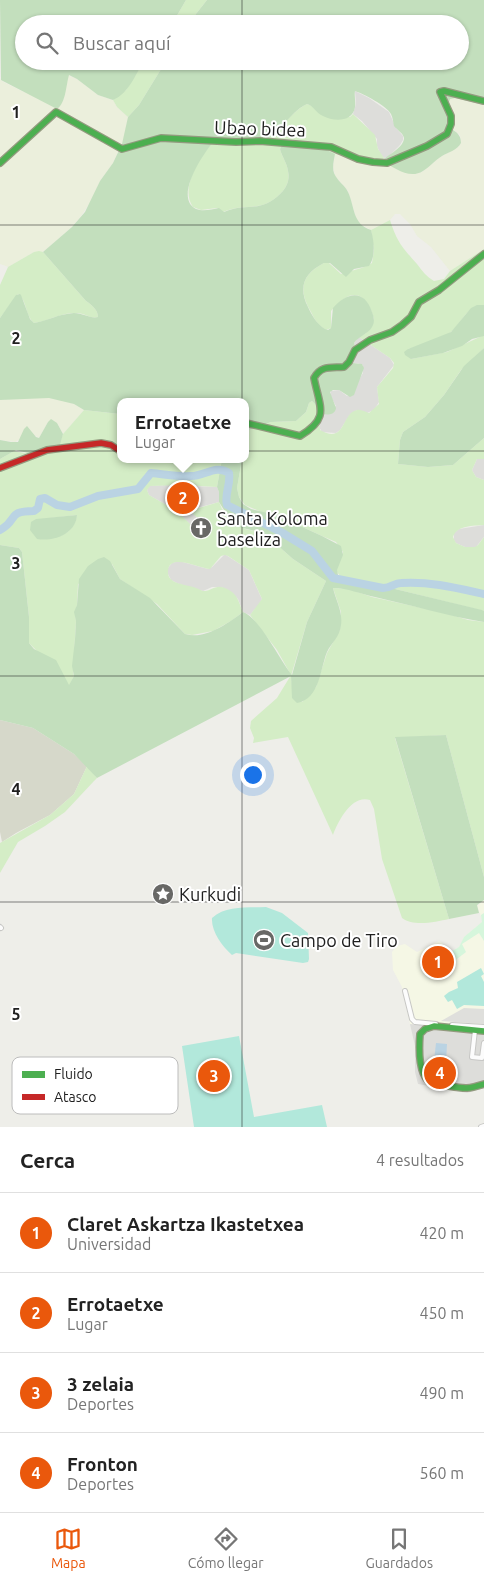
<!DOCTYPE html>
<html lang="es">
<head>
<meta charset="utf-8">
<style>
  :root { --surface:#fff; --page:#f2f2f2; --text:#222; --muted:#767676; --line:#e0e0e0; --accent:#ea580c }
  body { margin:0; font-family:Ubuntu,sans-serif; background:var(--page); color:var(--text) }
  .you { position:absolute; left:252px; top:774px; width:18px; height:18px; margin:-12px; border:4px solid #fff; border-radius:50%; background:#1a73e8; box-shadow:0 0 0 8px #1a73e833 }
  .badge { display:grid; place-items:center; width:32px; height:32px; border-radius:50%; background:var(--accent); color:#fff; font-size:16px; font-weight:700 }
  .pin { position:absolute; translate:-50% -50%; border:2px solid #fff; box-shadow:0 1px 5px #0006 }
  .popup { position:absolute; left:117px; top:398px; width:132px; height:65px; box-sizing:border-box; display:grid; place-content:center; border-radius:10px; background:var(--surface); filter:drop-shadow(0 1px 4px #0005); font-size:16px; white-space:nowrap; color:var(--muted) }
  .popup b { font-size:19px; color:var(--text) }
  .popup::after { content:''; position:absolute; left:50%; top:100%; margin-left:-10px; border:10px solid transparent; border-top-color:var(--surface) }
  .list { margin:0; padding:0; list-style:none }
  h2 { display:flex; justify-content:space-between; align-items:center; height:65px; margin:0; padding:0 20px; font-size:21px }
  h2 small { font-size:16px; font-weight:400; color:var(--muted) }
  .list li { display:grid; grid-template-columns:32px 1fr auto; gap:15px; align-items:center; box-sizing:border-box; height:80px; padding:0 20px; border-top:1px solid var(--line) }
  .list b { display:block; font-size:19px; white-space:nowrap }
  .list p { margin:0; font-size:16px; white-space:nowrap; color:var(--muted) }
  .list em { font-size:16px; font-style:normal; color:var(--muted) }
  .icon { flex:none; width:28px; height:28px; fill:none; stroke:currentColor; stroke-width:2; stroke-linecap:round; stroke-linejoin:round }
  .map { position:relative; flex:none; width:484px; height:1127px; overflow:hidden }
  .search { position:absolute; background:var(--surface); box-shadow:0 1px 4px #0004; left:15px; right:15px; top:15px; height:55px; display:flex; align-items:center; gap:12px; box-sizing:border-box; padding:0 18px; border-radius:28px; color:var(--muted); font-size:19px }
  .sheet { height:385px; background:var(--surface) }
  nav { display:flex; justify-content:space-around; align-items:center; box-sizing:border-box; height:70px; border-top:1px solid var(--line); background:var(--surface); font-size:14px; color:var(--muted) }
  nav a { display:grid; justify-items:center; gap:2px }
  nav .on { color:var(--accent) }
  .map>svg:first-child { display:block }
  .residential { fill:#ddddda }
  .education { fill:#f5f7e5 }
  .construction { fill:#d6d8ca }
  .farmland { fill:#ebefdc }
  .grass { fill:#d4edc6; fill-rule:evenodd }
  .forest { fill:#c3dfbd }
  .park { fill:#d6f6dc }
  .pitch { fill:#b2e8db }
  .parking { fill:#dfdfdc }
  .water { fill:#bad3e3 }
  .lines { fill:none; stroke-linecap:round; stroke-linejoin:round }
  .river { stroke:#bad3e3; stroke-width:8 }
  .street-casing { stroke:#c7c7c5; stroke-width:6 }
  .fast-casing { stroke:#939a7f; stroke-width:8 }
  .jam-casing { stroke:#939a7f; stroke-width:8 }
  .street { stroke:#fcfcfc; stroke-width:4 }
  .fast { stroke:#4caf50; stroke-width:5.5 }
  .jam { stroke:#c62828; stroke-width:5.5 }
  .grid { fill:none; stroke:#202020; stroke-width:1; stroke-opacity:0.55 }
  .labels { text-anchor:middle; dominant-baseline:central; stroke-width:4; stroke-linejoin:round; paint-order:stroke }
  .street-label { font-size:18px; fill:#202020; stroke:#fff }
  .poi-label { font-size:18px; fill:#202020; stroke:#fff; text-anchor:start }
  .key { fill:#fff; stroke:#bcbcbc; stroke-width:1 }
  .key-label { font-size:14px; fill:#202020 }
  .grid-label { font-size:16px; text-anchor:middle; font-weight:bold; fill:#202020; stroke:#fff; stroke-width:4; stroke-linejoin:round; paint-order:stroke }
</style>
</head>
<body>
<div class="map">
<svg width="484" height="1127" viewBox="0 0 484 1127">
  <rect width="100%" height="100%" fill="#eeeee9"/>
  <g class="residential">
    <polygon points="355,91 369,98 389,112 396,128 403,136 403,140 400,145 388,157 384,158 380,153 377,146 377,139 362,121 353,114 356,104"/>
    <polygon points="359,337 390,358 394,365 377,387 379,402 374,410 367,413 357,410 349,416 340,430 336,433 322,432 319,427 322,414 336,406 330,395 331,391 339,390 347,396 354,393 357,383 363,373 363,365 357,363 352,363 351,361 356,349 354,343"/>
    <polygon points="477,459 484,459 484,480 476,477 472,470"/>
    <polygon points="167,485 217,487 219,492 219,502 193,509 196,517 205,524 202,533 197,532 177,511 149,495 147,490 149,486"/>
    <polygon points="484,525 484,537 476,547 465,547 456,543 454,540 454,533 459,529"/>
    <polygon points="224,555 226,555 249,570 260,595 262,599 260,603 250,615 243,612 238,599 228,590 221,587 212,587 203,591 179,584 171,580 168,574 168,568 172,563 179,561 208,569 212,567"/>
    <polygon points="410,1024 484,1028 484,1088 467,1093 418,1084 415,1072 415,1046"/>
  </g>
  <polygon class="education" points="484,900 484,1029 410,1024 402,987 393,970 392,952 397,946 405,944 417,952 439,941 442,943 448,953 451,952 459,947 464,937 482,922 482,919 477,906"/>
  <polygon class="construction" points="0,720 33,728 74,754 87,766 74,794 50,815 16,833 2,842 0,832"/>
  <g class="farmland">
    <polygon points="68,75 77,79 98,95 113,100 117,107 128,117 124,139 113,163 100,181 91,201 81,216 72,227 43,252 34,252 8,267 6,266 0,264 0,79 2,81 24,92 63,101"/>
    <polygon points="451,97 484,105 484,249 450,271 431,247 417,236 410,224 400,214 395,214 390,220 371,230 360,224 356,218 348,191 335,176 333,167 335,154 339,154 382,161 413,174 422,172 440,157 458,147 461,143 460,135 450,127 448,123 449,101"/>
    <polygon points="25,397 41,397 58,399 74,404 84,410 63,434 57,423 48,422 39,438 34,435 20,439 15,442 0,440 0,400"/>
  </g>
  <g class="grass">
    <polygon points="186,0 207,0 188,24 172,24"/>
    <polygon points="144,61 166,61 139,105 128,117 117,107 113,100 126,90"/>
    <path d="M307 104 312 106 319 113 350 117 353 114 375 135 378 149 384 158 382 161 335 154 323 148 282 145 280 149C282 157 287 163 288 171 290 179 287 187 281 193 261 214 246 202 223 212L217 208 201 210 193 207C179 188 201 155 214 141 244 145 261 149 283 125 289 118 298 108 307 104Z"/>
    <path d="M390 220C397 242 402 247 417 264 422 271 427 277 434 281L444 279 450 271 484 249V305C468 304 463 321 452 331 445 338 418 346 408 349L411 359 447 352 482 336H484V348L461 370 444 395 425 417 403 432 400 440 398 464 428 467 453 465 484 438V459H477L472 470 476 477 484 480V525C473 526 457 525 453 537L456 543 465 547H475L478 545 484 537V611L395 589 347 580 341 577 337 572V567L343 552 336 542 322 536 276 515 264 513 245 505 239 497 237 488 242 459H246V431L271 422 296 421 306 412 309 403 312 401 315 404 322 414 319 421 320 430C346 445 341 413 357 410 361 409 365 412 369 413L379 404 377 387 393 368 394 363 390 358 359 337 366 333 374 319C371 307 362 289 347 297 341 300 336 306 331 311V328L326 330C319 326 314 319 311 312 298 290 301 275 324 263H329L341 274C350 271 365 268 372 263L374 250 371 230Z"/>
    <path d="M39 251 43 252 86 301C92 305 98 310 98 317 91 319 86 314 78 313 61 312 49 321 34 323 25 315 27 300 18 294L0 318V285L8 267 34 252Z"/>
    <path d="M84 410 120 414V459H222L217 487 183 485 150 486 147 490 149 495 177 511 200 534 204 531 205 524 193 514 192 510 219 502 222 509 245 529 259 532 267 536 293 559 326 581 307 622 291 676 292 687 302 702 316 687 327 653 340 630 341 612 333 588 349 589 372 597 445 613 468 620 484 622V877L446 735 395 738 449 919C435 922 414 927 402 918L382 859 374 809 370 800C352 794 338 821 333 835L288 737 253 743 254 738 250 728 251 721 277 698 291 675 277 650 250 615 262 599 249 570 228 556 225 555 221 556 210 569C200 569 167 551 168 573 169 585 187 584 196 588 199 589 200 590 203 591 213 592 215 582 229 590 238 595 239 603 243 612L231 621 213 631 192 635 185 634 157 604 120 579 112 564 78 584 77 605 75 613 76 621 73 672 74 676 69 686 37 651 29 643V617L22 552 19 548 0 545V459L14 451 25 453 59 444 63 434ZM77 515C75 529 64 537 51 538L34 520Z"/>
    <polygon points="87,766 97,778 94,781 65,812 45,826 18,842 0,873 0,843 50,815 74,794"/>
  </g>
  <g class="forest">
    <path d="M0 0H186L172 24H24V61H144C135 75 129 93 113 100L98 95 77 79 69 75C66 85 66 103 57 109L1 80Z"/>
    <path d="M207 0H484V105L455 98 450 99C448 105 446 116 448 123 450 132 461 130 461 143 457 150 449 152 442 156 435 160 430 167 423 171 409 180 394 167 382 161 387 155 404 148 404 138 403 133 397 130 394 126 393 122 393 118 391 114 387 106 364 94 355 91 354 96 356 102 355 107 353 122 334 122 323 116 316 113 314 106 307 104 298 108 290 117 283 125 261 149 244 146 215 140 204 152 173 198 196 209 204 212 212 209 219 208L224 212C247 202 261 214 281 193 287 187 290 179 288 171 287 163 282 157 280 149L282 145 323 148 335 154C334 160 332 167 334 173 337 181 345 185 348 192 355 207 352 224 371 230 374 241 376 256 369 266L354 269 346 277 330 263H324C304 273 298 287 308 307 312 316 317 324 325 329L328 330 331 328 333 308C346 293 364 288 372 312 374 317 375 322 372 327 368 334 359 336 354 343L356 349 351 361 353 363 362 364 364 368 354 395 350 397 339 390H333L330 392 336 408C335 415 328 415 322 414L315 404 312 401 309 403 306 412 296 421 271 422 246 431V402H120V414L84 410 74 404 49 398 0 400V318L16 295 20 294 21 295 30 319 34 323C47 321 58 314 74 313 83 313 91 319 98 317 98 310 92 305 86 301L43 252 72 227 85 212 100 181 113 163 122 144 128 117 139 105 166 61H460V24H188Z"/>
    <polygon points="477,305 484,305 484,336 472,339 462,346 443,353 411,359 405,355 404,352 408,349 451,332 471,308"/>
    <polygon points="484,348 484,438 453,465 428,467 398,464 400,440 403,432 425,417 444,395 464,366"/>
    <polygon points="51,419 57,423 63,434 59,448 28,453 16,450 0,459 0,440 11,442 18,442 24,429 27,426 36,437 39,438 48,422"/>
    <path d="M222 459H242L237 488 239 497 243 504 251 509 276 515 322 536 341 546 343 555 337 570 338 575 343 578 355 582 395 589 482 610 484 611V622C447 616 411 605 375 597 360 594 348 588 333 588 336 601 343 612 341 625 340 637 331 643 327 652 320 669 320 699 297 703L292 698 291 676 97 778 74 754 33 728 0 720V545L19 548 22 552 29 617V643L34 649 56 660 69 685 74 676 72 666 75 639 76 621 74 612 77 605 79 579 88 566 98 559 104 557 110 561 120 579 150 598 185 634C205 640 227 624 243 612 260 618 280 661 292 675L307 622 326 581 293 559 267 536 259 532 239 527 231 521 219 502V492L217 487Z"/>
    <path d="M77 515C76 534 53 542 37 539L30 530 31 522 36 519Z"/>
    <polygon points="446,735 484,877 484,900 477,905 479,913 449,919 395,737"/>
  </g>
  <polygon class="park" points="484,913 484,941 479,933 462,944 466,952 453,962 449,953 459,947 464,937 482,922 481,915"/>
  <g class="pitch">
    <path d="M266 907 282 913 308 933 309 959 308 962 303 963 236 953 232 955C222 946 211 931 212 918 226 905 247 908 266 907Z"/>
    <polygon points="481,968 484,974 481,976 484,982 484,1006 464,1005 457,1009 452,1000 448,1002 444,996 449,992 458,988 457,982"/>
    <polygon points="239,1036 254,1117 322,1105 327,1127 194,1127 182,1046"/>
    <polygon points="431,1066 444,1067 443,1081 430,1080"/>
  </g>
  <polygon class="parking" points="464,1008 484,1009 484,1024 441,1021"/>
  <polygon class="water" points="436,1043 447,1044 446,1062 434,1061"/>
  <g class="lines">
    <path class="river" d="M0 530C19 520 6 511 34 511L38 508 40 499 45 498 57 505 70 507 98 496 138 489 151 473C164 474 178 477 191 476 205 476 216 464 229 473 231 484 224 495 227 505L281 532 312 551 333 578 383 588C391 588 394 583 401 583 429 581 457 588 484 594"/>
    <g class="street-casing">
      <g id="street">
        <polyline points="0,927 1,928"/>
        <polyline points="405,991 412,1019 415,1022 436,1024"/>
        <polyline points="452,1025 484,1027"/>
        <polyline points="475,1030 472,1057 482,1058 484,1043"/>
        <polyline points="481,1127 484,1126"/>
      </g>
    </g>
    <g class="fast-casing">
      <g id="fast">
        <polyline points="0,163 56,112 122,149 161,138 236,142 260,141 331,147 358,159 373,162 387,163 427,146 447,134 451,124 451,116 440,92 444,91 484,101"/>
        <path d="M246 423 300 436C330 418 320 408 314 378 321 365 331 368 344 367L349 362 355 350 370 340 392 332 402 325 411 317 419 302 439 290 484 254"/>
        <path d="M484 1031 434 1026 425 1029 420 1034C419 1047 417 1079 434 1084 438 1086 445 1086 449 1086 466 1089 468 1089 484 1084"/>
      </g>
    </g>
    <g class="jam-casing">
      <polyline id="jam" points="0,468 47,450 101,443 111,445 120,451"/>
    </g>
    <use href="#street" class="street"/>
    <use href="#fast" class="fast"/>
    <use href="#jam" class="jam"/>
  </g>
  <path class="grid" d="M242 0V24M242 61V1127M0 225H484M0 451H484M0 676H484M0 902H484"/>
  <defs>
    <g id="church-disc" transform="scale(1.125)"><circle r="9.5" fill="#686866" stroke="#fff"/><path d="M-1.2-6h2.4v3.5h3.3v2.4h-3.3V6h-2.4V-.1h-3.3v-2.4h3.3Z" fill="#fff"/></g>
    <g id="sight-disc" transform="scale(1.125)"><circle r="9.5" fill="#686866" stroke="#fff"/><path d="M0-6L1.8-2.2L6-1.7L2.9 1.2L3.7 5.4L0 3.3L-3.7 5.4L-2.9 1.2L-6-1.7L-1.8-2.2Z" fill="#fff"/></g>
    <g id="stadium-disc" transform="scale(1.125)"><circle r="9.5" fill="#686866" stroke="#fff"/><path d="M0-5a6.5 5 0 1 0 0 10a6.5 5 0 1 0 0-10ZM-3.5-1.8h7v3.6h-7Z" fill="#fff"/></g>
  </defs>
  <g fill-rule="evenodd">
    <use href="#church-disc" x="201" y="528"/>
    <use href="#sight-disc" x="163" y="894"/>
    <use href="#stadium-disc" x="264" y="940"/>
  </g>
  <g class="labels">
    <g class="street-label">
      <text transform="translate(260 128) rotate(2)">Ubao bidea</text>
    </g>
    <g class="poi-label">
      <text x="217" y="518">Santa Koloma<tspan x="217" dy="21">baseliza</tspan></text>
      <text x="179" y="894">Kurkudi</text>
      <text x="280" y="940">Campo de Tiro</text>
    </g>
  </g>
  <rect x="12" y="1057" width="166" height="57" rx="8" class="key"/>
  <rect x="22" y="1071" width="23" height="7" fill="#4caf50"/>
  <rect x="22" y="1094" width="23" height="6" fill="#c62828"/>
  <g class="key-label">
    <text x="54" y="1079">Fluido</text>
    <text x="54" y="1102">Atasco</text>
  </g>
  <g class="grid-label">
    <text x="16" y="118">1</text>
    <text x="16" y="344">2</text>
    <text x="16" y="569">3</text>
    <text x="16" y="795">4</text>
    <text x="16" y="1020">5</text>
  </g>
</svg>
<div class="you"></div>
<div class="pin badge" style="left:438px;top:962px">1</div>
<div class="pin badge" style="left:183px;top:498px">2</div>
<div class="popup"><b>Errotaetxe</b>Lugar</div>
<div class="pin badge" style="left:214px;top:1076px">3</div>
<div class="pin badge" style="left:440px;top:1073px">4</div>
<div class="search"><svg class="icon" aria-label="search" viewBox="0 0 24 24"><circle cx="10" cy="10" r="6"/><path d="M15 15l6 6"/></svg>Buscar aquí</div>
</div>
<section class="sheet">
<h2>Cerca<small>4 resultados</small></h2>
<ul class="list">
<li><span class="badge">1</span><div><b>Claret Askartza Ikastetxea</b><p>Universidad</p></div><em>420 m</em></li>
<li><span class="badge">2</span><div><b>Errotaetxe</b><p>Lugar</p></div><em>450 m</em></li>
<li><span class="badge">3</span><div><b>3 zelaia</b><p>Deportes</p></div><em>490 m</em></li>
<li><span class="badge">4</span><div><b>Fronton</b><p>Deportes</p></div><em>560 m</em></li>
</ul>
</section>
<nav>
<a class="on"><svg class="icon" aria-label="map" viewBox="0 0 24 24"><path d="M3 6l6-2 6 2 6-2v14l-6 2-6-2-6 2zM9 4v14M15 6v14"/></svg>Mapa</a>
<a><svg class="icon" aria-label="directions" viewBox="0 0 24 24"><path d="M12 3l9 9-9 9-9-9zM9 14v-3h6M13 9l2 2-2 2"/></svg>Cómo llegar</a>
<a><svg class="icon" aria-label="saved" viewBox="0 0 24 24"><path d="M7 4h10v16l-5-4-5 4z"/></svg>Guardados</a>
</nav>
</body>
</html>
